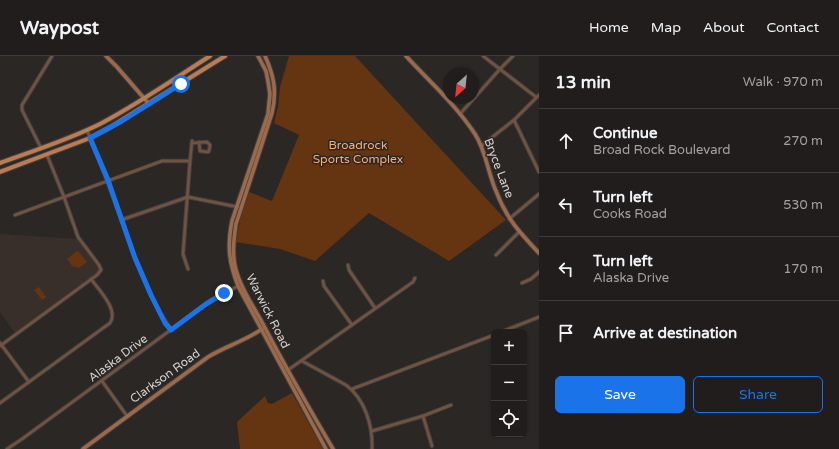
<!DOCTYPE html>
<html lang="en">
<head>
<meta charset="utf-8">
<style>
  :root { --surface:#201d1c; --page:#2d2a29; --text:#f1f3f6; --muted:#a2a2a3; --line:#3d3b3b; --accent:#1a73e8 }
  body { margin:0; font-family:"Varela Round",sans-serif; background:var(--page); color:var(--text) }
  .controls { position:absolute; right:12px; bottom:12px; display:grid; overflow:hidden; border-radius:6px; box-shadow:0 1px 3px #0004 }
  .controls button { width:36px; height:36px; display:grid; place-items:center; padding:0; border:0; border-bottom:1px solid var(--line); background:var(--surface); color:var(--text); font:20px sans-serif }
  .compass { position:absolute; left:443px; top:12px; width:36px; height:36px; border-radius:50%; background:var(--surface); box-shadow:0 1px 3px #0004; rotate:207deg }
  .stop { position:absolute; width:12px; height:12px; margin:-9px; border:3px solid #1a73e8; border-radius:50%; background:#fff }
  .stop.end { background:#1a73e8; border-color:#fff; box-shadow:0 1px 4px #0008 }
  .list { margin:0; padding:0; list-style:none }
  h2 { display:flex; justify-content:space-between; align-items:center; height:52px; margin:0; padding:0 16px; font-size:17px }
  h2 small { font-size:13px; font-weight:400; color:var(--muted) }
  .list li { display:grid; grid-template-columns:26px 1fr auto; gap:12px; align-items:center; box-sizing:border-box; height:64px; padding:0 16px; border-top:1px solid var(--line) }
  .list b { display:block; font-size:15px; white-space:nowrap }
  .list p { margin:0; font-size:13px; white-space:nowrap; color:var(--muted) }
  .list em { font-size:13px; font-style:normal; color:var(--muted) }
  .actions { display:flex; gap:8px; padding:12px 16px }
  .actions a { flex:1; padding:9px 0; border:1px solid var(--accent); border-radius:6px; text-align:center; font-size:14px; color:var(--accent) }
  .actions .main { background:var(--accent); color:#fff }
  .icon { flex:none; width:22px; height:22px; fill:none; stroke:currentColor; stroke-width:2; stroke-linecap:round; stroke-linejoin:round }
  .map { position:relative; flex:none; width:539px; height:393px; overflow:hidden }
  header { display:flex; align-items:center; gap:24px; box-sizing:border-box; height:56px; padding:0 20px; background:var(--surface); border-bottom:1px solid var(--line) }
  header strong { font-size:19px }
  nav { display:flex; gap:22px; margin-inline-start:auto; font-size:14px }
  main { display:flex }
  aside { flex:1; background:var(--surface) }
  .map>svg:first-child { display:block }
  .built { fill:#392f2a }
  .green { fill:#653411 }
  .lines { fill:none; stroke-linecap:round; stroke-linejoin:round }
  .street-casing { stroke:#464240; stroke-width:4.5 }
  .secondary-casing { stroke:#464240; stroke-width:5.5 }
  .primary-casing { stroke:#464240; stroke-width:6 }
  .street { stroke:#735340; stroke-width:2.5 }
  .secondary { stroke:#9c6a4b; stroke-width:3.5 }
  .primary { stroke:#bc7c53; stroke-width:4 }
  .route { stroke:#1a73e8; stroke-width:5 }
  .labels { text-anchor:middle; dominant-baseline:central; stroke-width:3; stroke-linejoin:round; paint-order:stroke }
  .park-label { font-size:12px; fill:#fdac7a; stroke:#2b2725 }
  .street-label { font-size:12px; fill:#d3d1cf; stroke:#2b2725 }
</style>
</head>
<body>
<header>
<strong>Waypost</strong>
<nav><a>Home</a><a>Map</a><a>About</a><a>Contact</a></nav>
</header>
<main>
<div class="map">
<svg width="539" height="393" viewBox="0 0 539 393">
  <rect width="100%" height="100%" fill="#2b2725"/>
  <polygon class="built" points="0,178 77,183 97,208 99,215 15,277 0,256"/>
  <g class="green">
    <polygon points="289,0 355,0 506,164 449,205 369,157 315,205 280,193 236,186 240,164 249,136 272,145 299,79 274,67 278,51 280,31"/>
    <polygon points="77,195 79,196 87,206 79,212 72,210 67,203"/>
    <polygon points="39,231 46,241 42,244 34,234"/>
    <polygon points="292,337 323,393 240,393 237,366 265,340 268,347 272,348"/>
  </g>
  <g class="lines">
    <g class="street-casing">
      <g id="street">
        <polyline points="483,0 536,41"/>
        <polyline points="460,58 500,13 513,0"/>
        <polyline points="514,64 539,116"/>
        <polyline points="87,74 107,124 135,202 151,239 160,257 171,274"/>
        <polyline points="192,87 207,86 210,89 209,95 208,96 200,95 199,86"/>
        <polyline points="481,90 514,64 539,39"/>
        <polyline points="41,92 22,54 22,49 52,0"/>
        <polyline points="15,159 162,105 190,105"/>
        <polyline points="509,163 539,138"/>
        <polyline points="121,164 188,141 238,151"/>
        <polyline points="496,199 519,176"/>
        <polyline points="348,209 349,214 375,252"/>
        <polyline points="188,213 183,198 190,105 192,85"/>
        <polyline points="323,225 324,230 352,269"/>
        <polyline points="522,227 531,223 539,216"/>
        <polyline points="501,276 539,261"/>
        <polyline points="0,287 29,326"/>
        <polyline points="0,290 97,219 101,214 99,209 78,181 64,141 47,99"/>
        <path d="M302 305 346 329C365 343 373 370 372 393"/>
        <polyline points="288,314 413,226 415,222"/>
        <polyline points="102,325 127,360"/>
        <polyline points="352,333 494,279"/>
        <path d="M0 347 110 267C119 254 99 234 91 223"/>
        <polyline points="423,360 432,390"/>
        <polyline points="372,375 423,360 451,349"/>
        <polyline points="7,393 22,383 206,248 238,230"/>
      </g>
    </g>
    <g class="secondary-casing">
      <g id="secondary">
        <polyline points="106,0 117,11 149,48"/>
        <path d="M258 0 266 15 268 25 270 38 268 58 232 165C227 191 229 206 238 230L326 393"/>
        <path d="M265 0C274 20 277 35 272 57L236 168C234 182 232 196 235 210 240 232 254 251 264 270 286 312 309 352 333 393"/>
        <path d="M406 0C429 25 456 49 475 78 486 95 488 117 496 135 506 162 520 177 539 197"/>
        <path d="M83 393 208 301C226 290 245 285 262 273"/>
      </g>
    </g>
    <g class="primary-casing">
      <g id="primary">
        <path d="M0 107C33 95 68 84 100 68 138 48 174 23 210 0"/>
        <polyline points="0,116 90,82 109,72 225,0"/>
      </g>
    </g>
    <use href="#street" class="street"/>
    <use href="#secondary" class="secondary"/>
    <use href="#primary" class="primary"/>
  </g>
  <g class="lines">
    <polyline class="route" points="181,28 122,65 90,82 108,124 135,202 151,239 165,267 171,274 206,248 224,237"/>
  </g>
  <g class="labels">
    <g class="park-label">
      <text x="358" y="89">Broadrock<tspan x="358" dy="14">Sports Complex</tspan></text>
    </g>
    <g class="street-label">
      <text transform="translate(499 112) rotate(69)">Bryce Lane</text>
      <text transform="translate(268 255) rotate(63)">Warwick Road</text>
      <text transform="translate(118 302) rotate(-37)">Alaska Drive</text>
      <text transform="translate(165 320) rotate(-36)">Clarkson Road</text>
    </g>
  </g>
</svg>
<div class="controls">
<button>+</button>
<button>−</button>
<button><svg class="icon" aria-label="locate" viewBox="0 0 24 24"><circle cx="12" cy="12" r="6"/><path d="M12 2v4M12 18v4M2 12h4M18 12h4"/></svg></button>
</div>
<svg class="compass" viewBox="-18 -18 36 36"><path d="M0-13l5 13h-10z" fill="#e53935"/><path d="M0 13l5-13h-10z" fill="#a2a2a3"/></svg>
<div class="stop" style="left:181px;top:28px"></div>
<div class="stop end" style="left:224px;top:237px"></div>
</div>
<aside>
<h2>13 min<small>Walk · 970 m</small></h2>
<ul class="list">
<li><svg class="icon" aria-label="ahead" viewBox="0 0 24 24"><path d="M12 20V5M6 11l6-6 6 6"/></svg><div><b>Continue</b><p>Broad Rock Boulevard</p></div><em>270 m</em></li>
<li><svg class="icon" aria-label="left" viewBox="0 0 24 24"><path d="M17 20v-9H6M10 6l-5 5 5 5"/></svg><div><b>Turn left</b><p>Cooks Road</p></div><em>530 m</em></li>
<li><svg class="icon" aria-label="left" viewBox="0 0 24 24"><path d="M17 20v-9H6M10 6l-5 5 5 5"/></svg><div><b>Turn left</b><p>Alaska Drive</p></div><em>170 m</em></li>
<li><svg class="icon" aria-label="arrive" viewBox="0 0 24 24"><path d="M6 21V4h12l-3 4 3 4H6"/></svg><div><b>Arrive at destination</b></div></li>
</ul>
<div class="actions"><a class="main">Save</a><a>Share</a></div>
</aside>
</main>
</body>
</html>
